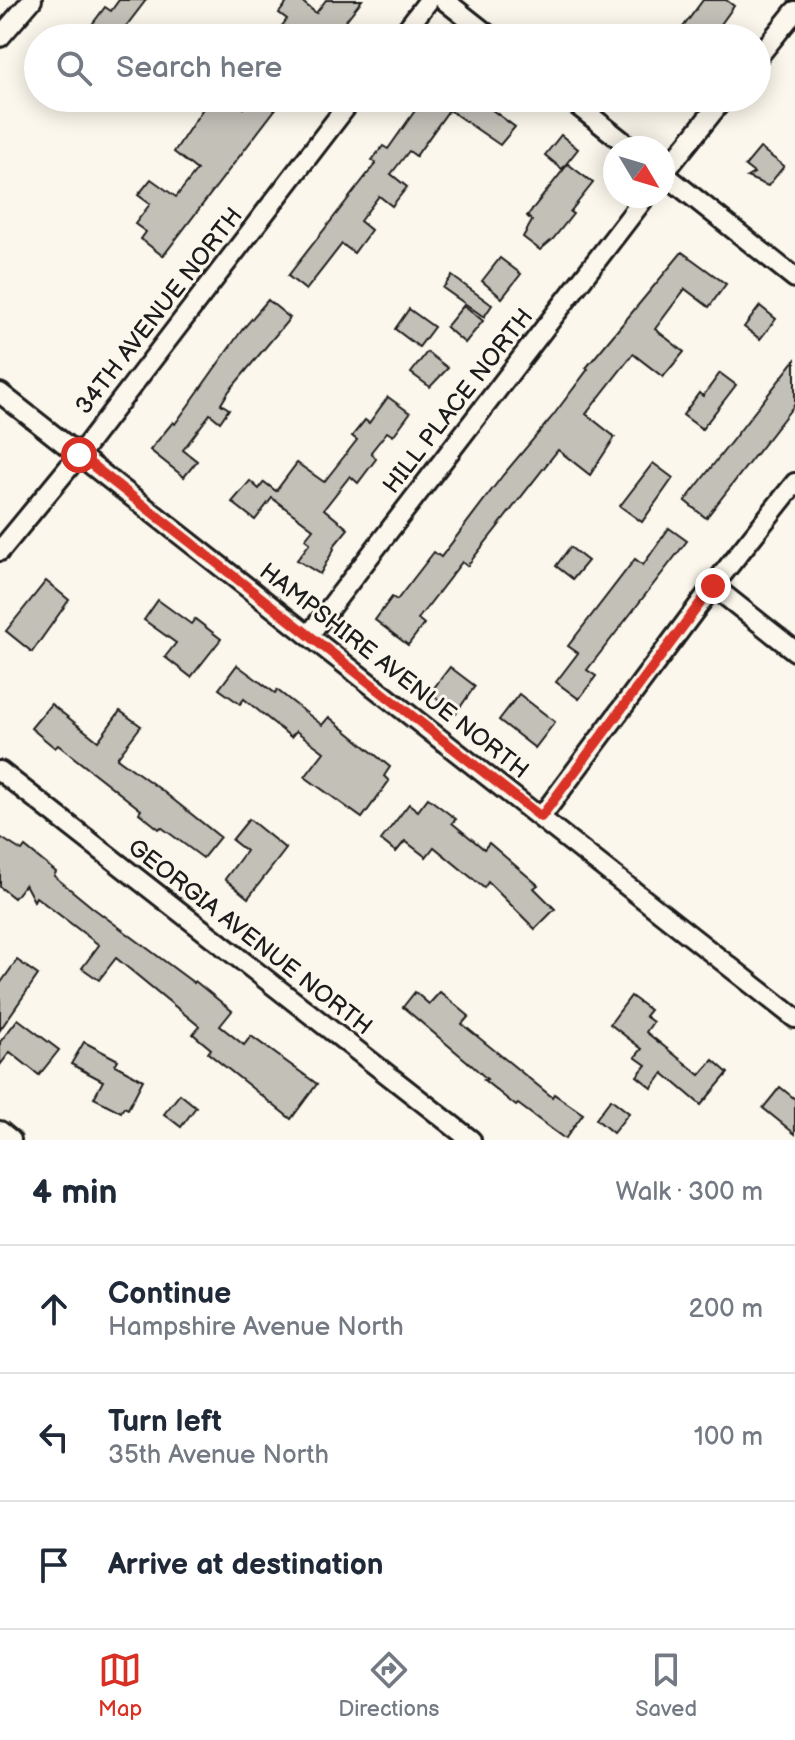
<!DOCTYPE html>
<html lang="en">
<head>
<meta charset="utf-8">
<style>
  :root { --surface:#fff; --page:#f2f2f3; --text:#1f2937; --muted:#747a83; --line:#e0e1e3; --accent:#d93025 }
  body { margin:0; font-family:"Balsamiq Sans",sans-serif; background:var(--page); color:var(--text) }
  .compass { position:absolute; left:603px; top:136px; width:72px; height:72px; border-radius:50%; background:var(--surface); box-shadow:0 4px 20px #0003; rotate:128deg }
  .stop { position:absolute; width:24px; height:24px; margin:-18px; border:6px solid #d93025; border-radius:50%; background:#fff }
  .stop.end { background:#d93025; border-color:#fff; box-shadow:0 2px 8px #0008 }
  .list { margin:0; padding:0; list-style:none }
  h2 { display:flex; justify-content:space-between; align-items:center; height:104px; margin:0; padding:0 32px; font-size:34px }
  h2 small { font-size:26px; font-weight:400; color:var(--muted) }
  .list li { display:grid; grid-template-columns:52px 1fr auto; gap:24px; align-items:center; box-sizing:border-box; height:128px; padding:0 32px; border-top:2px solid var(--line) }
  .list b { display:block; font-size:30px; white-space:nowrap }
  .list p { margin:0; font-size:26px; white-space:nowrap; color:var(--muted) }
  .list em { font-size:26px; font-style:normal; color:var(--muted) }
  .icon { flex:none; width:44px; height:44px; fill:none; stroke:currentColor; stroke-width:2; stroke-linecap:round; stroke-linejoin:round }
  .map { position:relative; flex:none; width:795px; height:1140px; overflow:hidden }
  .search { position:absolute; background:var(--surface); box-shadow:0 4px 20px #0003; left:24px; right:24px; top:24px; height:88px; display:flex; align-items:center; gap:20px; box-sizing:border-box; padding:0 28px; border-radius:44px; color:var(--muted); font-size:30px }
  .sheet { height:488px; background:var(--surface) }
  nav { display:flex; justify-content:space-around; align-items:center; box-sizing:border-box; height:112px; border-top:2px solid var(--line); background:var(--surface); font-size:22px; color:var(--muted) }
  nav a { display:grid; justify-items:center; gap:4px }
  nav .on { color:var(--accent) }
  .map>svg:first-child { display:block }
  .building { fill:#c3c0b8; stroke:#1c1c1c; stroke-width:2 }
  .lines { fill:none; stroke-linecap:round; stroke-linejoin:round }
  .minor-casing { stroke:#1c1c1c; stroke-width:24 }
  .minor { stroke:#fbf7ec; stroke-width:18 }
  .route { stroke:#d93025; stroke-width:10 }
  .labels { text-anchor:middle; dominant-baseline:central; stroke-width:6; stroke-linejoin:round; paint-order:stroke }
  .street-label { font-size:24px; fill:#1c1c1c; stroke:#fbf7ec }
</style>
</head>
<body>
<div class="map">
<svg width="795" height="1140" viewBox="0 0 795 1140">
  <rect width="100%" height="100%" fill="#fbf7ec"/>
  <filter id="ink" filterUnits="userSpaceOnUse"><feTurbulence type="fractalNoise" baseFrequency=".0125" numOctaves="2"/><feDisplacementMap in="SourceGraphic" scale="16" xChannelSelector="R" yChannelSelector="G"/><feConvolveMatrix kernelMatrix="1 2 1 2 8 2 1 2 1" color-interpolation-filters="sRGB"/></filter>
  <g filter="url(#ink)">
    <g class="building">
      <polygon points="119,0 146,0 117,38 82,38 105,7 111,11"/>
      <polygon points="289,0 300,0 316,13 326,0 362,0 332,38 273,38 287,19 279,13"/>
      <polygon points="703,0 726,0 734,6 711,38 675,38"/>
      <polygon points="210,98 231,98 244,108 251,98 284,98 163,256 141,239 146,232 135,224 150,204 138,195 151,179 176,197 197,170 174,152"/>
      <polygon points="424,98 476,98 515,127 500,145 449,110 416,156 409,151 391,174 407,187 392,206 379,196 360,221 371,230 354,253 342,244 306,290 288,276 376,163 372,160 383,146 388,149"/>
      <polygon points="561,135 578,149 562,169 545,155"/>
      <polygon points="760,148 784,166 768,186 747,177 754,173 745,166"/>
      <polygon points="568,164 593,183 570,212 573,214 553,239 540,250 523,237 532,221 527,216"/>
      <polygon points="682,252 726,284 709,307 685,289 655,329 684,352 663,377 633,354 586,414 615,437 590,475 558,450 467,566 462,562 418,619 424,624 408,645 375,620 392,597 397,600 434,552 441,557 503,475 552,417 588,369 586,368"/>
      <polygon points="500,258 521,274 502,298 482,281"/>
      <polygon points="452,276 492,305 484,317 443,288"/>
      <polygon points="268,300 290,318 229,391 221,404 229,409 220,422 210,414 183,450 197,461 184,477 150,450 173,422 175,424 242,330"/>
      <polygon points="464,305 483,321 465,343 446,327"/>
      <polygon points="760,306 776,319 760,339 744,327"/>
      <polygon points="409,309 434,327 419,347 395,329"/>
      <polygon points="427,352 448,368 430,387 411,373"/>
      <polygon points="795,360 795,404 706,518 685,501"/>
      <polygon points="720,373 736,385 702,429 683,415 699,393 703,396"/>
      <polygon points="388,397 410,413 393,436 387,432 371,452 376,459 358,483 350,476 324,509 348,529 333,547 334,549 320,574 297,560 310,543 305,539 313,529 272,498 255,520 232,502 250,481 259,489 264,482 276,491 297,463 324,482 357,440 352,436 365,420 369,423"/>
      <polygon points="653,463 673,478 642,522 620,506"/>
      <polygon points="669,528 687,541 587,670 596,676 579,699 556,682 578,653 568,646 635,559 643,565"/>
      <polygon points="570,547 588,561 573,579 556,566"/>
      <polygon points="46,581 69,600 32,652 6,631"/>
      <polygon points="158,600 191,624 195,619 221,639 191,677 165,657 176,643 144,620"/>
      <polygon points="237,665 275,693 277,690 322,725 329,717 390,767 384,776 389,781 362,818 305,777 324,752 296,731 291,737 244,699 240,704 219,689"/>
      <polygon points="450,667 475,686 456,713 430,693"/>
      <polygon points="519,694 555,722 535,748 499,720"/>
      <polygon points="51,704 98,741 120,711 141,726 117,758 160,789 220,837 203,858 161,827 159,829 139,813 141,810 58,745 55,748 31,728"/>
      <polygon points="428,798 456,819 452,823 484,849 489,843 538,885 534,888 555,909 535,929 488,882 484,888 434,847 426,857 405,841 396,852 381,840 409,804 418,811"/>
      <polygon points="249,819 286,849 248,898 225,879 246,851 232,840"/>
      <polygon points="0,837 22,851 25,847 56,872 54,876 93,908 194,983 195,981 232,1011 220,1026 244,1045 251,1036 317,1084 291,1119 208,1053 211,1049 193,1034 199,1026 116,958 99,980 82,968 99,945 36,897 34,901 25,884 14,898 0,887"/>
      <polygon points="17,960 38,975 0,1030 0,984"/>
      <polygon points="415,992 429,1004 440,992 469,1016 462,1024 552,1097 554,1094 583,1114 565,1139 518,1104 516,1106 484,1080 487,1079 468,1062 403,1007"/>
      <polygon points="631,996 650,1010 645,1016 653,1022 646,1032 700,1075 713,1060 728,1073 701,1105 663,1073 652,1088 637,1076 646,1065 635,1057 642,1049 610,1024"/>
      <polygon points="18,1019 59,1050 39,1075 10,1052 0,1065 0,1042"/>
      <polygon points="84,1042 118,1060 115,1065 143,1080 128,1109 124,1107 121,1112 94,1098 103,1081 71,1064"/>
      <polygon points="780,1087 795,1099 795,1134 763,1108"/>
      <polygon points="180,1094 196,1107 181,1127 164,1114"/>
      <polygon points="611,1099 629,1113 613,1133 596,1119"/>
    </g>
    <g class="lines">
      <g class="minor-casing">
        <g id="minor">
          <polyline points="444,0 492,38"/>
          <polyline points="0,37 32,0"/>
          <polyline points="400,38 429,0"/>
          <polyline points="757,58 795,11"/>
          <polyline points="568,98 631,148"/>
          <polyline points="663,173 795,278"/>
          <polyline points="663,174 724,98"/>
          <polyline points="0,393 795,1018"/>
          <polyline points="0,551 79,455 353,98"/>
          <polyline points="713,586 795,651"/>
          <polyline points="309,635 646,196"/>
          <polyline points="0,771 471,1140"/>
          <polyline points="541,817 713,586 795,483"/>
          <polyline points="0,1131 11,1140"/>
        </g>
      </g>
      <use href="#minor" class="minor"/>
    </g>
  </g>
  <g class="lines" filter="url(#ink)">
    <polyline class="route" points="79,455 541,817 713,586"/>
  </g>
  <g class="labels">
    <g class="street-label">
      <text transform="translate(159 311) rotate(-52)">34TH AVENUE NORTH</text>
      <text transform="translate(458 401) rotate(-52)">HILL PLACE NORTH</text>
      <text transform="translate(394 671) rotate(38)">HAMPSHIRE AVENUE NORTH</text>
      <text transform="translate(250 937) rotate(38)">GEORGIA AVENUE NORTH</text>
    </g>
  </g>
</svg>
<svg class="compass" viewBox="-18 -18 36 36"><path d="M0-13l5 13h-10z" fill="#e53935"/><path d="M0 13l5-13h-10z" fill="#747a83"/></svg>
<div class="stop" style="left:79px;top:455px"></div>
<div class="stop end" style="left:713px;top:586px"></div>
<div class="search"><svg class="icon" aria-label="search" viewBox="0 0 24 24"><circle cx="10" cy="10" r="6"/><path d="M15 15l6 6"/></svg>Search here</div>
</div>
<section class="sheet">
<h2>4 min<small>Walk · 300 m</small></h2>
<ul class="list">
<li><svg class="icon" aria-label="ahead" viewBox="0 0 24 24"><path d="M12 20V5M6 11l6-6 6 6"/></svg><div><b>Continue</b><p>Hampshire Avenue North</p></div><em>200 m</em></li>
<li><svg class="icon" aria-label="left" viewBox="0 0 24 24"><path d="M17 20v-9H6M10 6l-5 5 5 5"/></svg><div><b>Turn left</b><p>35th Avenue North</p></div><em>100 m</em></li>
<li><svg class="icon" aria-label="arrive" viewBox="0 0 24 24"><path d="M6 21V4h12l-3 4 3 4H6"/></svg><div><b>Arrive at destination</b></div></li>
</ul>
</section>
<nav>
<a class="on"><svg class="icon" aria-label="map" viewBox="0 0 24 24"><path d="M3 6l6-2 6 2 6-2v14l-6 2-6-2-6 2zM9 4v14M15 6v14"/></svg>Map</a>
<a><svg class="icon" aria-label="directions" viewBox="0 0 24 24"><path d="M12 3l9 9-9 9-9-9zM9 14v-3h6M13 9l2 2-2 2"/></svg>Directions</a>
<a><svg class="icon" aria-label="saved" viewBox="0 0 24 24"><path d="M7 4h10v16l-5-4-5 4z"/></svg>Saved</a>
</nav>
</body>
</html>
